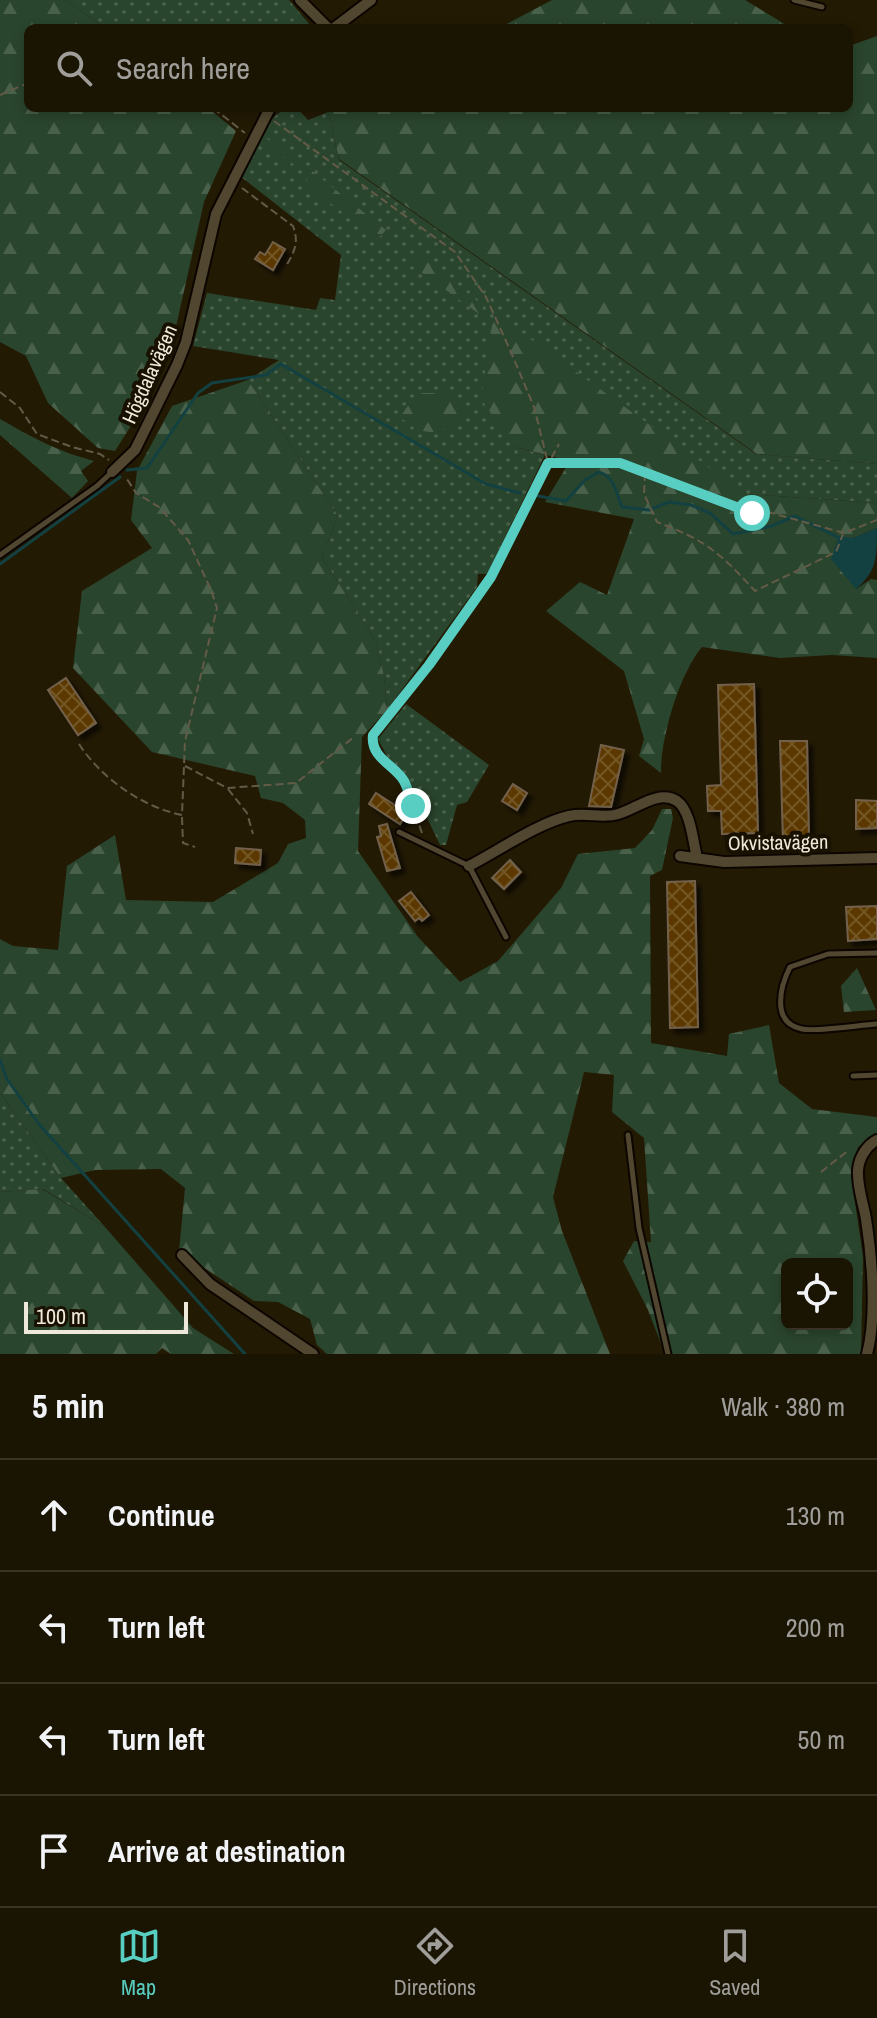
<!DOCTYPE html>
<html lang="en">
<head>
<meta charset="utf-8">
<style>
  :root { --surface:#1a1403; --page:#272112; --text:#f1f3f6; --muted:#9f9e9a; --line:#383325; --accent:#57cec1 }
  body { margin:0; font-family:"Archivo Narrow",sans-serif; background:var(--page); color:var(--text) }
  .controls { position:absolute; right:24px; bottom:24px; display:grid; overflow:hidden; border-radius:12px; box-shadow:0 4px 12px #0003 }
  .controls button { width:72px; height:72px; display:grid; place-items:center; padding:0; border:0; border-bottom:2px solid var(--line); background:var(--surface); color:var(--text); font:40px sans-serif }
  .scale { position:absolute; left:24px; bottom:20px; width:164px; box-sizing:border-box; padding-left:8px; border:4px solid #efe9dc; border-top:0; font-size:22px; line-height:28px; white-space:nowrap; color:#efe9dc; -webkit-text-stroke:6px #191100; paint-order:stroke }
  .stop { position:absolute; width:24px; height:24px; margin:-18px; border:6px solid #57cec1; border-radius:50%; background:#fff }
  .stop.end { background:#57cec1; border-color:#fff; box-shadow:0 2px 8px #0008 }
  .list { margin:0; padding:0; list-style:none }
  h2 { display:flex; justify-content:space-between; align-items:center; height:104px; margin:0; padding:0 32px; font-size:34px }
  h2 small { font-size:26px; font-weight:400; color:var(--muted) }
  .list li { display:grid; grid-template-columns:52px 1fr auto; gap:24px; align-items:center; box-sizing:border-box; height:112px; padding:0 32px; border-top:2px solid var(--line) }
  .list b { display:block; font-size:30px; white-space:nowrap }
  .list em { font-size:26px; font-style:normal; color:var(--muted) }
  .icon { flex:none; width:44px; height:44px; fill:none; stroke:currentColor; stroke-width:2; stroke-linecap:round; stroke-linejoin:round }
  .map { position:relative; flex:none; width:877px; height:1354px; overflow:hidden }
  .search { position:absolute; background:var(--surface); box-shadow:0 4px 12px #0003; left:24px; right:24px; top:24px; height:88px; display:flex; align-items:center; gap:20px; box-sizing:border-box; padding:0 28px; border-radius:12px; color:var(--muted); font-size:30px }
  .sheet { height:552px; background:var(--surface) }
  nav { display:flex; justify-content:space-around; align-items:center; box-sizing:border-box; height:112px; border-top:2px solid var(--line); background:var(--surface); font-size:22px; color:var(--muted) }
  nav a { display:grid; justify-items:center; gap:4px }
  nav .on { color:var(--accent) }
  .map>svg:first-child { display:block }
  .grass { fill:url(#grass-dots) }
  .forest { fill:url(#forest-firs); fill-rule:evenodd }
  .water { fill:#134141 }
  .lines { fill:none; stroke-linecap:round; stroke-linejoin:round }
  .stream { stroke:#134141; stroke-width:3 }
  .building { fill:url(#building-cross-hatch); stroke:#72614c; stroke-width:2; filter:url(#shadow) }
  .lane-casing { stroke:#0c0500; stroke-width:9 }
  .street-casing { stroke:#0c0500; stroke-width:14 }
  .path { stroke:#635b48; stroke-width:2; stroke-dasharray:8 4; stroke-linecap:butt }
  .lane { stroke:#514730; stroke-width:5 }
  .street { stroke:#514730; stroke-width:10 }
  .route { stroke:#57cec1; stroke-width:10 }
  .labels { text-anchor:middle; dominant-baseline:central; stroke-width:8; stroke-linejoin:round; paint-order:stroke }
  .street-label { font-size:20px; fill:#efe9dc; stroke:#191100 }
</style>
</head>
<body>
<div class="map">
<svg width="877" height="1354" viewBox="0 0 877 1354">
  <defs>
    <pattern id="grass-dots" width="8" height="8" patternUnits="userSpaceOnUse" patternTransform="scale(2)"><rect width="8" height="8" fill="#2a452d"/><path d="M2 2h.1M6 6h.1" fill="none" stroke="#49604b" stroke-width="1.8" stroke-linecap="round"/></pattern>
    <pattern id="forest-firs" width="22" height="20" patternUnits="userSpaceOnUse" patternTransform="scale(2)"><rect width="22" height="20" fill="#2a452d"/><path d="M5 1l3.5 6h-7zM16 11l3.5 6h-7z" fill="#49604b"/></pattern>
    <pattern id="building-cross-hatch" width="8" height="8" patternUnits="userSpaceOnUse" patternTransform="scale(2)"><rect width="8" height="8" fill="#5b3900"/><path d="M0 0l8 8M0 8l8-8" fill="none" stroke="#735625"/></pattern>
    <filter id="shadow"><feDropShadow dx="5" dy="5" stdDeviation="2" flood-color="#0009"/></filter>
  </defs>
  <rect width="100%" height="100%" fill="#231a04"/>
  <g class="grass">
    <polygon points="66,0 289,0 310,25 309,28 105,28"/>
    <path d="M287 108H297L308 120 328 112 339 160 756 454 877 464V503L746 494 691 457 515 447 545 455 487 574H478L477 587 387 710 384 675 376 642 322 557 338 516 248 380 279 360 193 346 207 293 316 310 320 298 335 300 341 255 240 176C251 154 263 119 287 108Z"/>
    <polygon points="406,704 489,765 467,802 457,805 446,845 440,845 410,782 388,758 378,739"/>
    <polygon points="0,1093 61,1178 105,1227 43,1189 0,1192"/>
  </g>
  <g class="forest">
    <polygon points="0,0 66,0 105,28 28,28 28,108 208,108 236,131 204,202 175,331 146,402 115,451 98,448 48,403 26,356 0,342"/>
    <polygon points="552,0 745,0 791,28 499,28"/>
    <polygon points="877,36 877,464 757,454 339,159 327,108 849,108 849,46"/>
    <polygon points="261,135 297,159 386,230 378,239 305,184 309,175 259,140"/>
    <polygon points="420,256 484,306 479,314 410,264"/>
    <path d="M494 313 746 494 877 503V528L853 538 856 589 871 579 877 580V658L832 655 780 658 702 647C680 672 660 739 661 773L639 756 644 739 624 671 546 611 580 582 607 595 634 519 545 502 570 461 515 447 481 399Z"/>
    <path d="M248 380 338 516 322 557 376 642 384 675 387 710 362 737 358 851 418 937 460 982 498 961 561 888 578 854 635 848 652 830 662 809H671L673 818 662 870 650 876 651 1043 727 1056 729 1034 769 1025 779 1083 812 1109 877 1117V1135L858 1147 851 1175 863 1257 861 1354H665L648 1310 623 1261 634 1241 651 1242 644 1138 612 1112 614 1075 584 1072 553 1197 562 1231 610 1354H327L317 1345 310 1319 278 1302 254 1301 179 1251 185 1188 161 1169 95 1170 61 1178 0 1093V939L13 946 58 950 67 866 115 835 126 900 213 902 278 863 288 844 306 838 305 820 283 803 261 798 255 776 152 752 73 668 82 591 152 548 131 520 137 471 172 406ZM787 1264H847V1324H787Z"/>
    <path d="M417 393H453L466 414C442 436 426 439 400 417Z"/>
    <path d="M0 419C31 437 59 452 94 461L81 471 88 481 72 498 0 435Z"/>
    <polygon points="857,968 876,1010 844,1012 841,986"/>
    <polygon points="42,1189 105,1227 193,1328 234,1354 171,1354 162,1348 156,1354 0,1354 0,1192"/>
  </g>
  <path class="water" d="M877 528C877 558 877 571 856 589L831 559 839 536 853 538Z"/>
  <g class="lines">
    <g class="stream">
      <polyline points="127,470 147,468 198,393 212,383 266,375 281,364 486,484 520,493"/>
      <path d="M538 496 566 501 585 480 599 472C615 477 616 493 622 507L649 510 669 502 691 505 710 513 733 534 772 526 795 516 839 538"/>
      <polyline points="0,564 120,477"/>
      <polyline points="0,1060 7,1079 38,1123 245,1354"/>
    </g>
  </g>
  <g class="building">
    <polygon points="273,242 285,249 273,270 255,259 260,252 265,255"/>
    <polygon points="66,678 96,723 78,735 48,690"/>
    <polygon points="754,684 758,833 722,834 721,811 708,811 707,786 721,785 718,685"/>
    <polygon points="780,741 807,741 809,840 783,841"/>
    <polygon points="601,745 624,750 611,807 589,806"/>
    <polygon points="513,784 527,793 517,810 502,801"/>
    <polygon points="376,793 407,813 400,824 369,804"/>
    <polygon points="856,800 877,801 877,828 856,829"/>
    <polygon points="387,824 400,868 387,871 377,837 381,836 379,826"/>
    <polygon points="236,848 261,850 260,865 235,863"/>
    <polygon points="510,860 521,872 504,889 492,878"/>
    <polygon points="695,881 698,1027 670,1028 667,882"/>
    <polygon points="411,892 429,915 422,921 419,918 415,921 399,901"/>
    <polygon points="877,906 877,939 848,941 846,907"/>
  </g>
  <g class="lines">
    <g class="lane-casing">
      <g id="lane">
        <polyline points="794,0 822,7"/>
        <polyline points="0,555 97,486 112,472"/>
        <polyline points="399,832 469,866 506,937"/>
        <path d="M877 953 828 954 790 967C780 987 771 1023 802 1029 816 1032 860 1025 877 1024"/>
        <polyline points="853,1076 877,1075"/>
        <polyline points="628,1135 639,1228 668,1354"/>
      </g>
    </g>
    <g class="street-casing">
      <g id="street">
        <polyline points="300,0 328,28"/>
        <polyline points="334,28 371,0"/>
        <polyline points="112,472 135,450 177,365 186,342 216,214 270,108"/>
        <polyline points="680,856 724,862 877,858"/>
        <path d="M469 866C498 851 538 823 569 816 586 812 602 819 618 814 635 810 658 789 677 801 691 811 693 842 697 858"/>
        <polyline points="182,1255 210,1284 313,1354"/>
        <path d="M867 1354C877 1316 872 1258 866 1219 863 1202 857 1187 858 1170 859 1158 866 1146 877 1140"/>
      </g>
    </g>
    <g class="path">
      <polyline points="0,95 28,83"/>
      <polyline points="213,108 245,133"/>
      <polyline points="274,121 455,252 486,297 511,352 534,407 548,463 620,463 752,513 768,512 844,533 877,520"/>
      <path d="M242 188 293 226C299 242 295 251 286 266"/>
      <polyline points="0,392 20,408 37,434 72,447 100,454 109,460"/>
      <path d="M645 473 644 494 657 522C707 541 719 552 755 591L836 552 843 534"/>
      <path d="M79 744C101 778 142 807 182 815L185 741 217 608 211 590 188 540 159 507 136 493 125 476"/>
      <polyline points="185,766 227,788 296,783 354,737"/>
      <polyline points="228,789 247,813 253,834"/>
      <polyline points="182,817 183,843 195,847"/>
      <path d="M422 833C416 817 413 798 405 782 396 765 370 759 373 735L429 665 491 577 522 512 559 444"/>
      <polyline points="821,1172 845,1153 850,1152"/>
    </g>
    <use href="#lane" class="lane"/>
    <use href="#street" class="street"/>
  </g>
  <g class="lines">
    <path class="route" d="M413 806C410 798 408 788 404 781 395 765 370 758 373 735L429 665 491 577 548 463H620L752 513"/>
  </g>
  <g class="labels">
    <g class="street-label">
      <text transform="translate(149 374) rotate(-66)">Högdalavägen</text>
      <text transform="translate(778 842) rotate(-1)">Okvistavägen</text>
    </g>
  </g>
</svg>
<div class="controls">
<button><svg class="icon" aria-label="locate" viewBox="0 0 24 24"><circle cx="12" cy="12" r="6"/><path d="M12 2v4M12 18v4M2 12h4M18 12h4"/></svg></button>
</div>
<div class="scale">100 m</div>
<div class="stop" style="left:752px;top:513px"></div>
<div class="stop end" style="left:413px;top:806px"></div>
<div class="search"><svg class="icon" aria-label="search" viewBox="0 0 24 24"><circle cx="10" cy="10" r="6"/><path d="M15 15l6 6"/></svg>Search here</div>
</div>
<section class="sheet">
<h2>5 min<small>Walk · 380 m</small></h2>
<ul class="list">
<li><svg class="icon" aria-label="ahead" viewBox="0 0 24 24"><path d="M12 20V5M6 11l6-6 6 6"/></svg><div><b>Continue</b></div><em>130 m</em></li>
<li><svg class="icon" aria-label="left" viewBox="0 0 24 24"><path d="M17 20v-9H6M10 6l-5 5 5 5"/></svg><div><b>Turn left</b></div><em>200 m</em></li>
<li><svg class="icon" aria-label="left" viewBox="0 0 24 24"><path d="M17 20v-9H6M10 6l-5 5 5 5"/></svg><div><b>Turn left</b></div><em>50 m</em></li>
<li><svg class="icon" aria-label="arrive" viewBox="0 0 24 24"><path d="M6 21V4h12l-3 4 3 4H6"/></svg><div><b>Arrive at destination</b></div></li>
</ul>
</section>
<nav>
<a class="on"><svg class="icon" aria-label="map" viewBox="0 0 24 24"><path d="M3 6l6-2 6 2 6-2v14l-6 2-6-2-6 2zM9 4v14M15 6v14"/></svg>Map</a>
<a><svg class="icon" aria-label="directions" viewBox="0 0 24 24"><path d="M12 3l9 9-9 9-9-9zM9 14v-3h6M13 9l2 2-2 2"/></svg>Directions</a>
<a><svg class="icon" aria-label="saved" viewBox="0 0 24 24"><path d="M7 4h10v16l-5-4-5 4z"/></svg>Saved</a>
</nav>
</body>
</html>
